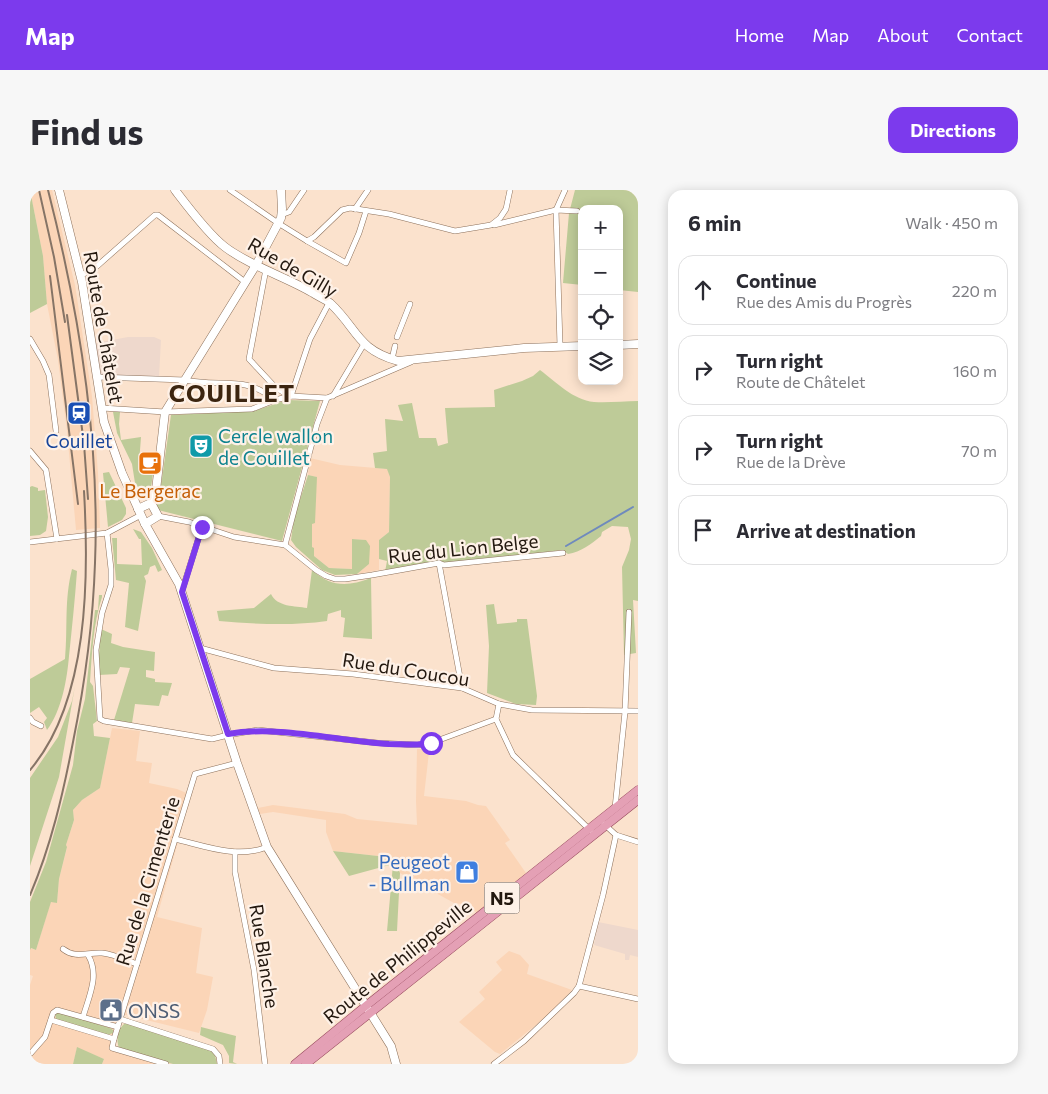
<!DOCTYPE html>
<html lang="en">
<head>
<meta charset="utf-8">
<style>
  :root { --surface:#fff; --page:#f7f7f7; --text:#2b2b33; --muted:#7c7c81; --line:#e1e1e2; --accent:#7c3aed }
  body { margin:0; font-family:Commissioner,sans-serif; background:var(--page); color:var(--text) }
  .controls { position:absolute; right:15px; top:15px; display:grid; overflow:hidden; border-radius:10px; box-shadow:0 2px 12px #0003 }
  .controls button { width:45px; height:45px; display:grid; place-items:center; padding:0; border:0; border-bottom:1px solid var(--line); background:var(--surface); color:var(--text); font:25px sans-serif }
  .stop { position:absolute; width:15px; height:15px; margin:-11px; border:4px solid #7c3aed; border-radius:50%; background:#fff }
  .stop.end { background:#7c3aed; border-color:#fff; box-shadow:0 1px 5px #0008 }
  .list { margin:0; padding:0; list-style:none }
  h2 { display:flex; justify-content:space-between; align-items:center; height:65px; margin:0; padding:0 20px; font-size:21px }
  h2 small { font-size:16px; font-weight:400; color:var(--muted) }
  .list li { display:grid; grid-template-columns:32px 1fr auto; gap:15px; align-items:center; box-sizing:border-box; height:70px; margin:0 10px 10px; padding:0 10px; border:1px solid var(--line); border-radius:15px }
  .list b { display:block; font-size:19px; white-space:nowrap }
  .list p { margin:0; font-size:16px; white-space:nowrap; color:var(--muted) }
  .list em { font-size:16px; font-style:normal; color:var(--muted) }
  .icon { flex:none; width:28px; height:28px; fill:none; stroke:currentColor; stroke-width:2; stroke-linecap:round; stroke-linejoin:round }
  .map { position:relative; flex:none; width:608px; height:874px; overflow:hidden; border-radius:15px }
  header { display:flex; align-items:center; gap:30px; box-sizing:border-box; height:70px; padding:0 25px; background:var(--accent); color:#fff }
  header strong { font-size:24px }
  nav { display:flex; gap:28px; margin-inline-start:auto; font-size:18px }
  .intro { display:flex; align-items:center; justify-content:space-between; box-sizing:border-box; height:120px; padding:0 30px }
  h1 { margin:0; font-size:35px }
  .button { padding:12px 22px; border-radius:15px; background:var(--accent); color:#fff; font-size:18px; font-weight:700 }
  main { display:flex; gap:30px; padding:0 30px }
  aside { flex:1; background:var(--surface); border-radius:15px; box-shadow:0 2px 12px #0003 }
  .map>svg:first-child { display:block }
  .built { fill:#fbd5b7 }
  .education { fill:#eed8cc }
  .green { fill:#becb98 }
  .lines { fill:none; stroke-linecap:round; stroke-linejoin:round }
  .stream { stroke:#6f8abd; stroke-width:2 }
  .street-casing { stroke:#8d715b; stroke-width:6 }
  .secondary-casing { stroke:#8d715b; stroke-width:9 }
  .primary-casing { stroke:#95475a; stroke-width:9 }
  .street { stroke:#fff; stroke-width:5 }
  .secondary { stroke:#fff; stroke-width:8 }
  .primary { stroke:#e4a0b5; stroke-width:8 }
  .rail { stroke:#867466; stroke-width:2 }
  .route { stroke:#7c3aed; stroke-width:6 }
  .labels { text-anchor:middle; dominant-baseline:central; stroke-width:4.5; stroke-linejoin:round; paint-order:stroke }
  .shield { fill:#fef1e7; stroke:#655950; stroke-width:1 }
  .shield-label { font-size:18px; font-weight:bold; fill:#23180f }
  .street-label { font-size:19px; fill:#23180f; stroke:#fef1e7 }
  .culture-label { font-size:19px; fill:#0d838f; stroke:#fef1e7; text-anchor:start }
  .transit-label { font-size:19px; fill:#164399; stroke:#fef1e7 }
  .food-label { font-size:19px; fill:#c56008; stroke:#fef1e7 }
  .shop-label { font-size:19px; fill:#366cbe; stroke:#fef1e7; text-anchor:end }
  .service-label { font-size:19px; fill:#4e5e75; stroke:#fef1e7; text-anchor:start }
  .district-label { font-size:24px; font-weight:bold; letter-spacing:1px; fill:#3c2510; stroke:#fef1e7 }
</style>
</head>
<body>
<header>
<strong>Map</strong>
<nav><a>Home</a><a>Map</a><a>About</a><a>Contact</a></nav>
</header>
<div class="intro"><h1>Find us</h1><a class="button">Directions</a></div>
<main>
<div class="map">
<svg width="608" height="874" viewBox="0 0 608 874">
  <rect width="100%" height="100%" fill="#fbe2cd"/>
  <g class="built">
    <polygon points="0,0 22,0 45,95 62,206 68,283 70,338 46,340 37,241 28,170 17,114 13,66"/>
    <polygon points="280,268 310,275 358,279 360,287 359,342 349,350 349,380 327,384 339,374 335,350 323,349 322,379 299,378 284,366 282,358 282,334 286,287 278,285"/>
    <polygon points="82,538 110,541 106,571 122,573 119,593 147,599 159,604 153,634 127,727 172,738 166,783 183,787 177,820 169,843 92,824 79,860 89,857 142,874 72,874 74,869 47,858 43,874 0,874 0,795 3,786 0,785 0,758 6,760 21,711 27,713 29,689 37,658 36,655 44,630 43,620 52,610 70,598"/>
    <polygon points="387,559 399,559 399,562 394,606 436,611 448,615 456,616 480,650 475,653 496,683 447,724 440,715 424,713 370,683 366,668 303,661 296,642 296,630 243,622 230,624 228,618 243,615 315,624 327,629 387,635 386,611"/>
    <polygon points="479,761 490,765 499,775 497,784 542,800 517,826 470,864 465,862 429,832 455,809 449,802 472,780 466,772"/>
  </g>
  <g class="education">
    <polygon points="98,147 124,147 131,150 129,187 72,188 69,184 64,160 66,153"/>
    <polygon points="568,732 608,740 608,767 600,765 599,770 595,770 595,764 564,755"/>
  </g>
  <g class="green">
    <polygon points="0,0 13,66 17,114 0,123"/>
    <polygon points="545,0 608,0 608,102 589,100 589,19 552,19 552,95 533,93 539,23"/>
    <path d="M510 180C526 192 543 210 564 212 578 213 594 211 608 211V411L603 410 606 463 594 465 592 377 599 360 601 349 598 337 582 336 572 342 571 346C561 354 551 362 538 364L532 360C502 364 473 368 443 371 413 373 384 372 355 382L357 371 349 369V350L359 342 360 287 357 279 345 278 343 263 357 261 355 229 373 231 368 215 382 213 389 248H406L408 256 418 253 415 218 465 217 464 200 492 191 503 186Z"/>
    <polygon points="257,210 290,211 252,351 128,320 124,313 131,295 141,225 224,221"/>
    <polygon points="83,222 90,222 89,234 91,250 111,247 109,274 124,276 120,305 114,306 105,293 102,274 87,243"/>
    <polygon points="79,282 96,318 96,324 92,330 78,337 73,283"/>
    <polygon points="278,285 287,287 285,333 282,334 282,357 284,358 284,366 299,378 322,379 322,349 336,350 340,356 339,374 327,384 305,385 292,380 266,357 261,350 264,328"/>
    <polygon points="2,296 8,298 8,301 15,300 18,327 16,341 10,345 0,346 0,297"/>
    <polygon points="103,339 111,342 122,358 132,380 128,382 125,375 120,377 118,384 114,386 116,391 108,441 95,437 99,393 86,390 82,348 87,348 87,374 112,375 111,349 109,349"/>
    <path d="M42 379 47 381C45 409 42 437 39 466 37 489 32 520 17 540L14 532 17 528 9 517 0 523V489L35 469C38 437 34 411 42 379Z"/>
    <path d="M282 380C301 397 317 397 341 388L342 449 313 447 315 428 311 427V420L298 424 297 431C262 436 225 434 189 431L187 421 224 418 241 404C247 417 265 416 277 418Z"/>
    <path d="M69 405H72V407C63 435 62 463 60 492L63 496 67 531 63 534 64 546 80 548 70 598 52 610 43 620 44 630 36 655 37 657 29 689 27 713 21 712 6 760 1 758 0 760V712L16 672 43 575 47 541 55 509 65 420H68Z"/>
    <polygon points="464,414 467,434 487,432 487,429 497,429 507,506 506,515 486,514 457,503 459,456 456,415"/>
    <polygon points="71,439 82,444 81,453 93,457 125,462 124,481 116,480 116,487 125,489 125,492 142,493 138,506 132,505 129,516 105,514 102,533 84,530 100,478 90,477 87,484 69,485 69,464"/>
    <polygon points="45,496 29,587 0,676 0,588 28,547 42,511"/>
    <polygon points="303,661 366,668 366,674 370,683 367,741 357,741 363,674 319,686"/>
    <polygon points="28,822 80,838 83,840 83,843 78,845 26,829 25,824"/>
    <path d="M94 834H99L180 859 185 865 187 874H143L89 858C86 850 87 840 94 834Z"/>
    <polygon points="171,837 206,846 203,872 207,874 199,873 199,866 193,855 170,845"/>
    <polygon points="47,857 74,869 72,874 43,874"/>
  </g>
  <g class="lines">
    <polyline class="stream" points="536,356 603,317"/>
    <g class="street-casing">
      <g id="street">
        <polyline points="200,0 248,33 277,51 284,47 312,20 320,18 359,24 425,41 461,35 470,28 476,19 480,0"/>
        <polyline points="325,19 338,0"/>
        <polyline points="251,25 259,22 274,0"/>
        <polyline points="464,35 526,20 547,21"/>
        <polyline points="277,51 316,73 329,43 336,21"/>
        <polyline points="236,79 219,169 246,198 260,206"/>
        <polyline points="50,86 66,77 125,25 128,25 215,92"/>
        <polyline points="367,147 380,114"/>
        <polyline points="0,149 13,171 19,185 26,241"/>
        <polyline points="530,156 526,20 535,0"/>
        <polyline points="362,169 365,156"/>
        <path d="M67 187 155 190C190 198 214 184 245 210"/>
        <polyline points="261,206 280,149 299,113"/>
        <polyline points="303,206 334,154"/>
        <polyline points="72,218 135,222 222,219 245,210 261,206 297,208 381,172"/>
        <polyline points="0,261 16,280 27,349"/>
        <polyline points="128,326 159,332 204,347 255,355 286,380 296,386 305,389 315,389 342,385 409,373 414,375 533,363"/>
        <polyline points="77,343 81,379 81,395 72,423 66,460 70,529 74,531 182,549 198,545 228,540 348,553 388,555 401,553 466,529"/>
        <polyline points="0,352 77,343 111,325"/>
        <polyline points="255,355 287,234 297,208"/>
        <polyline points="409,373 432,498"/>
        <polyline points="152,401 172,337"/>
        <polyline points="170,458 244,478 323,484 432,498 469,514 502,520 608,521"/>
        <polyline points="469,514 466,529 483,565 561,641"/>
        <polyline points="0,528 3,532 11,536"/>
        <polyline points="585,618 595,522 599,422"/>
        <polyline points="574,634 586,645 608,652"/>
        <path d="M145 649C175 656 207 669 237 657"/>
        <polyline points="205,662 205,682 224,780 235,874"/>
        <path d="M33 759C46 769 57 762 72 763 83 764 96 770 107 774"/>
        <polyline points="549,796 608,809"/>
        <path d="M53 827C59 806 70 785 58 765"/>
        <polyline points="90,829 183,859 189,866 190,874"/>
        <polyline points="21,830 84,849"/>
        <polyline points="0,864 15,847 23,823 27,820 88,837"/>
        <polyline points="136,874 82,858 84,849 165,584 207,573"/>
        <polyline points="464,874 494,851 544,803 549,796 573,705 586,645"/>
      </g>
    </g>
    <g class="secondary-casing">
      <g id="secondary">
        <polyline points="29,0 52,92 74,232 92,283 115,334 149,394 207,573 237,657 361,856 366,874"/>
        <path d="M145 0C158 17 178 44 195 57 220 76 256 87 283 103 289 107 295 109 300 113 328 139 326 159 368 171L494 158 552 156"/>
        <polyline points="589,155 608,154"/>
        <polyline points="108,319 121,313 126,300 135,222 226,75 251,28 252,19 251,0"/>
        <polyline points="115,334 128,326 121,313"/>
      </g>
    </g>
    <g class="primary-casing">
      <g id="primary">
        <polyline points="265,874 337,815 608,600"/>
        <polyline points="276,874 608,610"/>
      </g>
    </g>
    <use href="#street" class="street"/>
    <use href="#secondary" class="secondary"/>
    <use href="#primary" class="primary"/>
    <g class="rail">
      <polyline points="9,0 24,67 35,132"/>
      <polyline points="20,86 48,314"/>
      <polyline points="37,125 54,254 58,309"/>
      <path d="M0 580C59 511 59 388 54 301"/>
      <path d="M0 705C21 656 33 604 43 552 55 493 63 433 65 373 70 248 49 121 18 0"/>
    </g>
  </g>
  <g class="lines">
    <path class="route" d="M172 337 152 402 198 544C249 535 307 551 359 554 373 554 387 556 401 553"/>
  </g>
  <defs>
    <g id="station-square" transform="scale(1.25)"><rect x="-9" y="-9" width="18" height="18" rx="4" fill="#1a4fb4" stroke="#fef1e7"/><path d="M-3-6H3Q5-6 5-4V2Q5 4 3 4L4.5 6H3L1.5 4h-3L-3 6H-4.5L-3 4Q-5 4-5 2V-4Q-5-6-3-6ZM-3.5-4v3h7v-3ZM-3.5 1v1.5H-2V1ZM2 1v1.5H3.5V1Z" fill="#fff"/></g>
    <g id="theatre-square" transform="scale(1.25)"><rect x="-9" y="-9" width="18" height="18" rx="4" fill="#0f9aa8" stroke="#fef1e7"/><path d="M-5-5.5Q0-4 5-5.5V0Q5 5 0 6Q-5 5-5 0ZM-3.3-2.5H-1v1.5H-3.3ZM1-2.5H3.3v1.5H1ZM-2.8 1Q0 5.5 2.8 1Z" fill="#fff"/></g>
    <g id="cafe-square" transform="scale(1.25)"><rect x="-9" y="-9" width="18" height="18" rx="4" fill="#e8710a" stroke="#fef1e7"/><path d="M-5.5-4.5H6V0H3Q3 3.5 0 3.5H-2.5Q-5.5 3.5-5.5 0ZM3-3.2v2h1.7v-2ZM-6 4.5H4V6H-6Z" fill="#fff"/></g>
    <g id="shop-square" transform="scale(1.25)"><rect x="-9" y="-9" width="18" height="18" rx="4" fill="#3f7fe0" stroke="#fef1e7"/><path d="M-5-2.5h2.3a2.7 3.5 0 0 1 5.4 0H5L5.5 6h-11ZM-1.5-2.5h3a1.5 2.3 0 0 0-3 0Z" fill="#fff"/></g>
    <g id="civic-square" transform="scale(1.25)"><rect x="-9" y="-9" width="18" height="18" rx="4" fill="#5c6f8a" stroke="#fef1e7"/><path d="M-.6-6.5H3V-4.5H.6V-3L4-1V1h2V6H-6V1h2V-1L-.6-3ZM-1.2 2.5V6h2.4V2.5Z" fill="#fff"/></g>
  </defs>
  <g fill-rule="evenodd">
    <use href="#station-square" x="49" y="223"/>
    <use href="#theatre-square" x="171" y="256"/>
    <use href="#cafe-square" x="120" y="273"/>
    <use href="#shop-square" x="437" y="682"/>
    <use href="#civic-square" x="81" y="820"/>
  </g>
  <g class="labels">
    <rect class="shield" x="454.5" y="692.5" width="35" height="31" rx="4"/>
    <g class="shield-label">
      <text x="472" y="708">N5</text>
    </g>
    <g class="street-label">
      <text transform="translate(263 77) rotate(30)">Rue de Gilly</text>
      <text transform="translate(74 137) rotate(80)">Route de Châtelet</text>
      <text transform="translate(433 358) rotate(-6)">Rue du Lion Belge</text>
      <text transform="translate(376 479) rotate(9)">Rue du Coucou</text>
      <text transform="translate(117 691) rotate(-73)">Rue de la Cimenterie</text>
      <text transform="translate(235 766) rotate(81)">Rue Blanche</text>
      <text transform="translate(367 771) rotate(-39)">Route de Philippeville</text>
    </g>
    <g class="culture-label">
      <text x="188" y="245">Cercle wallon<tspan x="188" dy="22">de Couillet</tspan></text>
    </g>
    <g class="transit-label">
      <text x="49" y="250">Couillet</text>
    </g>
    <g class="food-label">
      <text x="120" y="300">Le Bergerac</text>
    </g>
    <g class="shop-label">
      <text x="420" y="671">Peugeot<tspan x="420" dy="22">- Bullman</tspan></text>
    </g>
    <g class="service-label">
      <text x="98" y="820">ONSS</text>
    </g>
    <g class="district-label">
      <text x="202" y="202">COUILLET</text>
    </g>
  </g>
</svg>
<div class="controls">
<button>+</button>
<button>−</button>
<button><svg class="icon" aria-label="locate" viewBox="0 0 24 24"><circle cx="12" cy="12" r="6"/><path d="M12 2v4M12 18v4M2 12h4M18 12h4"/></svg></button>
<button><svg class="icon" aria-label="layers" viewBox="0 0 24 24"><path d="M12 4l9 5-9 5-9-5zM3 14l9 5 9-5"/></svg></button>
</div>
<div class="stop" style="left:401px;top:553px"></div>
<div class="stop end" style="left:172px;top:337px"></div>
</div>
<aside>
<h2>6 min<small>Walk · 450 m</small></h2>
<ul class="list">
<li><svg class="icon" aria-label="ahead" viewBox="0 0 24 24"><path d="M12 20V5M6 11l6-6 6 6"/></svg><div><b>Continue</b><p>Rue des Amis du Progrès</p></div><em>220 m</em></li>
<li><svg class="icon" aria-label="right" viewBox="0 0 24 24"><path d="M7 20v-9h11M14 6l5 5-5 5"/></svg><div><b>Turn right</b><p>Route de Châtelet</p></div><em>160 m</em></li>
<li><svg class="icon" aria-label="right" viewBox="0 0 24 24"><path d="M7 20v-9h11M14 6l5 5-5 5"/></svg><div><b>Turn right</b><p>Rue de la Drève</p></div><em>70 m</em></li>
<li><svg class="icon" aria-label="arrive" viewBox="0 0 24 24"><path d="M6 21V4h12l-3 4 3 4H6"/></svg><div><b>Arrive at destination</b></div></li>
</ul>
</aside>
</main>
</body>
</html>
